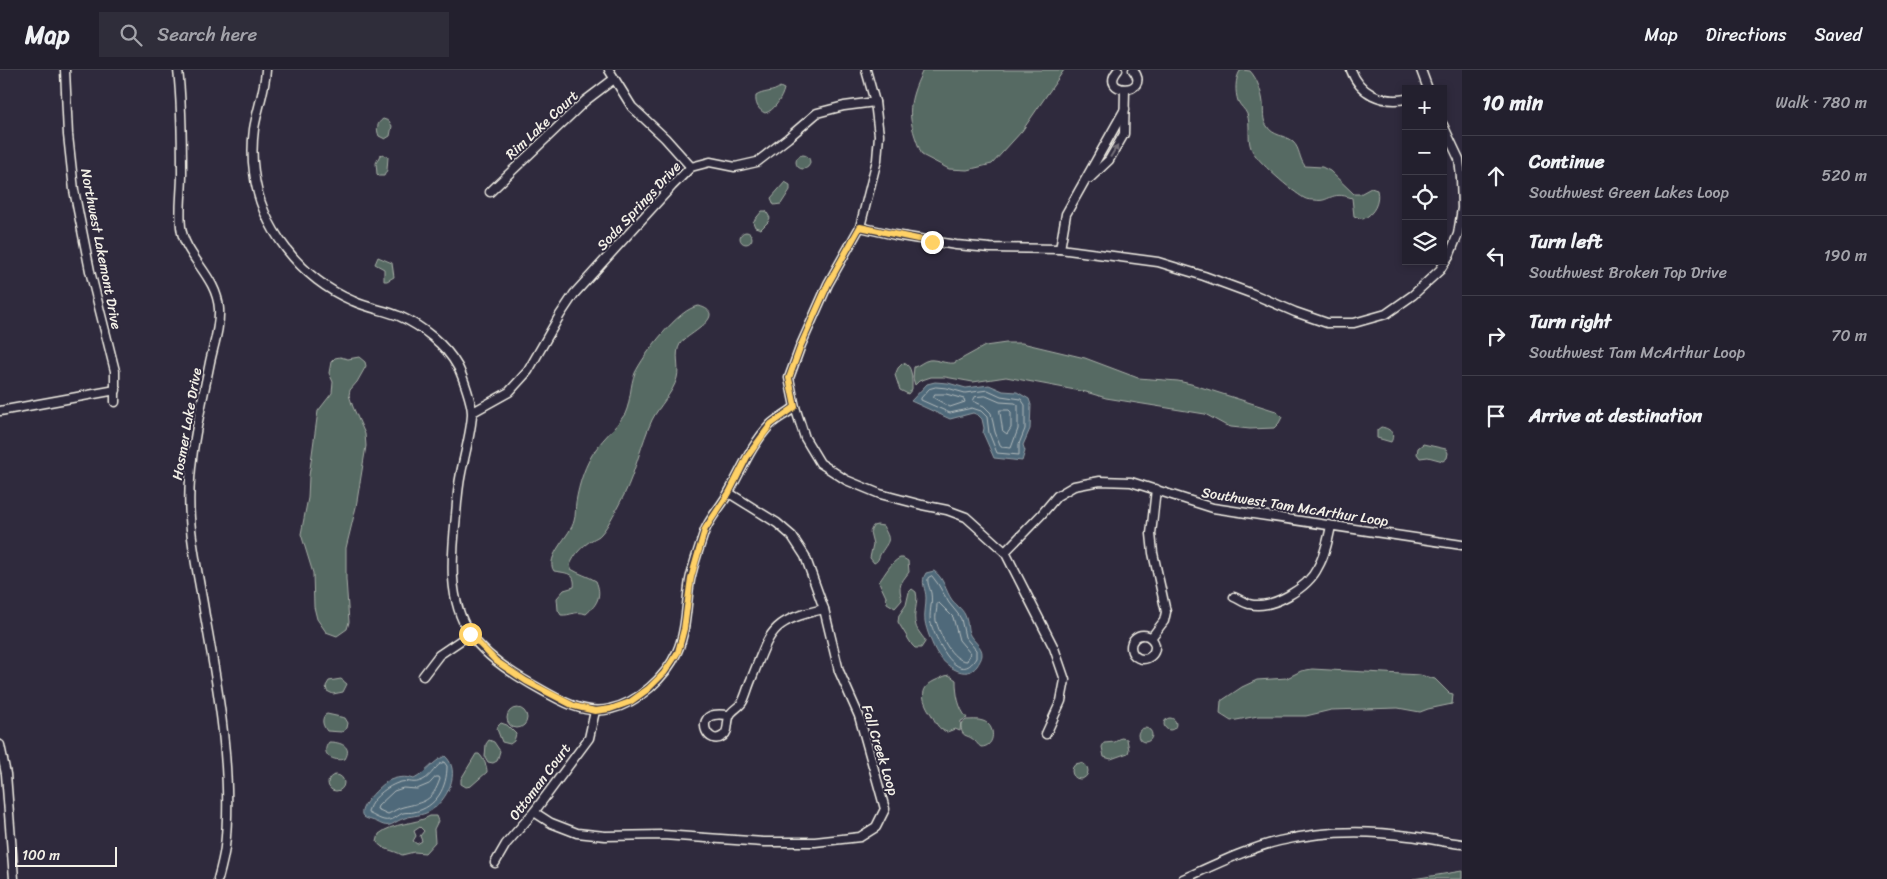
<!DOCTYPE html>
<html lang="en">
<head>
<meta charset="utf-8">
<style>
  :root { --surface:#23202e; --page:#2f2d3a; --text:#f1f3f6; --muted:#a3a3aa; --line:#403e4a }
  body { margin:0; font-family:Sriracha,sans-serif; background:var(--page); color:var(--text) }
  .controls { position:absolute; right:15px; top:15px; display:grid; overflow:hidden; border-radius:0px; box-shadow:0 2px 8px #0003 }
  .controls button { width:45px; height:45px; display:grid; place-items:center; padding:0; border:0; border-bottom:1px solid var(--line); background:var(--surface); color:var(--text); font:25px sans-serif }
  .scale { position:absolute; left:15px; bottom:12px; width:102px; box-sizing:border-box; padding-left:5px; border:2px solid #f4f1e8; border-top:0; font-size:14px; line-height:18px; white-space:nowrap; color:#f4f1e8; -webkit-text-stroke:4px #2f2a3d; paint-order:stroke }
  .stop { position:absolute; width:15px; height:15px; margin:-11px; border:4px solid #ffd166; border-radius:50%; background:#fff }
  .stop.end { background:#ffd166; border-color:#fff; box-shadow:0 1px 5px #0008 }
  .list { margin:0; padding:0; list-style:none }
  h2 { display:flex; justify-content:space-between; align-items:center; height:65px; margin:0; padding:0 20px; font-size:21px }
  h2 small { font-size:16px; font-weight:400; color:var(--muted) }
  .list li { display:grid; grid-template-columns:32px 1fr auto; gap:15px; align-items:center; box-sizing:border-box; height:80px; padding:0 20px; border-top:1px solid var(--line) }
  .list b { display:block; font-size:19px; white-space:nowrap }
  .list p { margin:0; font-size:16px; white-space:nowrap; color:var(--muted) }
  .list em { font-size:16px; font-style:normal; color:var(--muted) }
  .icon { flex:none; width:28px; height:28px; fill:none; stroke:currentColor; stroke-width:2; stroke-linecap:round; stroke-linejoin:round }
  .map { position:relative; flex:none; width:1462px; height:809px; overflow:hidden }
  header { display:flex; align-items:center; gap:30px; box-sizing:border-box; height:70px; padding:0 25px; background:var(--surface); border-bottom:1px solid var(--line) }
  header strong { font-size:24px }
  nav { display:flex; gap:28px; margin-inline-start:auto; font-size:18px }
  .search { width:350px; height:45px; background:var(--page); display:flex; align-items:center; gap:12px; box-sizing:border-box; padding:0 18px; border-radius:0px; color:var(--muted); font-size:19px }
  main { display:flex }
  aside { flex:1; background:var(--surface) }
  .map>svg:first-child { display:block }
  .green { fill:#576a64; stroke:#a6aea6; fill-rule:evenodd }
  .water { fill:#50697a; stroke:#929fa6 }
  .lines { fill:none; stroke-linecap:round; stroke-linejoin:round }
  .shore { stroke:#b2bbbc; stroke-width:1 }
  .minor-casing { stroke:#f4f1e8; stroke-width:11 }
  .minor { stroke:#2f2a3d; stroke-width:8 }
  .oneway { fill:#747079 }
  .route { stroke:#ffd166; stroke-width:6 }
  .labels { text-anchor:middle; dominant-baseline:central; stroke-width:4; stroke-linejoin:round; paint-order:stroke }
  .street-label { font-size:14px; fill:#f4f1e8; stroke:#2f2a3d }
</style>
</head>
<body>
<header>
<strong>Map</strong>
<div class="search"><svg class="icon" aria-label="search" viewBox="0 0 24 24"><circle cx="10" cy="10" r="6"/><path d="M15 15l6 6"/></svg>Search here</div>
<nav><a>Map</a><a>Directions</a><a>Saved</a></nav>
</header>
<main>
<div class="map">
<svg width="1462" height="809" viewBox="0 0 1462 809">
  <rect width="100%" height="100%" fill="#2f2a3d"/>
  <filter id="ink" filterUnits="userSpaceOnUse"><feTurbulence type="fractalNoise" baseFrequency=".02" numOctaves="2"/><feDisplacementMap in="SourceGraphic" scale="10" xChannelSelector="R" yChannelSelector="G"/><feConvolveMatrix kernelMatrix="1 2 1 2 8 2 1 2 1" color-interpolation-filters="sRGB"/></filter>
  <g filter="url(#ink)">
    <g class="green">
      <path d="M923 0H1064L1022 61 992 94 967 100 949 99 922 85C907 49 906 35 923 0Z"/>
      <path d="M1242 0 1250 1C1257 8 1262 23 1263 33 1264 41 1262 50 1267 56 1272 66 1286 65 1293 72 1300 78 1299 89 1305 96L1322 97 1330 101 1354 124H1360L1371 118 1377 120C1380 132 1374 144 1363 149L1354 146 1352 128C1330 120 1330 133 1315 130 1312 130 1307 130 1304 128 1293 122 1255 90 1251 78 1247 68 1251 55 1247 44 1245 39 1240 36 1238 31 1235 22 1235 9 1240 1Z"/>
      <path d="M780 17 784 19C782 28 774 41 765 43 758 40 755 33 756 26 763 21 773 23 780 17Z"/>
      <path d="M383 49 389 51 392 56 390 66 385 69 379 66C376 59 377 53 383 49Z"/>
      <polygon points="383,84 388,87 387,100 384,106 379,106 377,104 376,93 380,85"/>
      <circle cx="803" cy="92" r="7"/>
      <polygon points="785,112 790,115 790,120 781,134 774,135 771,128"/>
      <polygon points="762,141 766,141 770,148 768,152 761,159 755,157 753,152"/>
      <circle cx="746" cy="168" r="6"/>
      <polygon points="378,187 392,193 394,207 387,211 384,211 384,199 375,194"/>
      <path d="M699 236C731 245 684 266 680 274 674 284 680 297 677 308 673 323 659 336 652 350 641 374 636 400 624 425 619 434 608 457 601 464 599 467 595 468 592 470 581 477 575 484 570 495L571 499C579 504 588 506 596 511 602 525 598 534 586 544 575 540 571 546 561 545L558 540 557 528 564 520 574 517C576 502 565 503 554 501 544 487 571 465 574 451 576 445 575 438 576 432 579 414 585 394 596 379 604 367 617 357 625 344 631 331 630 315 635 303 643 286 679 237 699 236Z"/>
      <path d="M1006 273H1022L1085 288 1138 308 1178 311 1191 314 1276 341 1282 347 1279 353 1274 358 1250 359 1231 357 1225 355 1205 344 1106 328 1086 322 1006 307 973 312 945 307H931L919 311 915 315 913 308 914 297C919 296 923 291 929 290 937 289 945 294 954 293L985 276Z"/>
      <polygon points="340,287 348,289 359,287 365,292 366,296 357,312 350,320 349,325 353,337 365,364 366,376 356,437 346,478 346,509 349,552 347,559 337,566 326,562 317,549 314,537 313,503 301,464 308,428 309,406 318,341 332,323 333,312 329,303 331,292 335,288"/>
      <path d="M903 293C913 295 912 309 912 319L908 324 900 320 895 305 898 298Z"/>
      <path d="M1381 357C1389 358 1396 363 1391 372L1377 368V360Z"/>
      <polygon points="1423,374 1446,379 1448,383 1447,388 1443,391 1428,387 1420,388 1417,384 1418,378"/>
      <path d="M877 455 883 456C891 471 890 469 881 483 878 488 879 491 874 493L870 488 873 474 870 462 873 456Z"/>
      <path d="M900 488H903L908 491 909 502C900 514 898 515 902 530L895 538 887 533 886 527 879 512C885 504 891 492 900 488Z"/>
      <path d="M912 519 916 522C919 533 912 544 916 556 917 560 922 566 925 570V572L921 578H915L912 575 898 552 899 545 906 535 909 522Z"/>
      <polygon points="1312,599 1420,605 1435,609 1449,623 1453,624 1452,634 1428,639 1420,642 1398,638 1331,640 1306,646 1258,646 1231,651 1220,644 1221,631 1242,617 1257,610 1287,608 1301,601"/>
      <path d="M949 605 956 610C956 623 958 638 967 648L961 651 960 661 955 659 947 662C937 659 936 652 931 644 923 632 918 619 934 611 939 609 943 606 949 605Z"/>
      <polygon points="341,609 347,614 343,622 333,624 327,621 326,616 329,611"/>
      <circle cx="517" cy="648" r="10"/>
      <path d="M327 644 345 648 348 653 347 658 342 662 327 661C323 656 321 650 325 645Z"/>
      <circle cx="1170" cy="654" r="6"/>
      <path d="M966 650C971 650 978 649 983 651 996 655 996 677 981 677 978 675 977 673 975 671 967 663 961 669 961 654Z"/>
      <polygon points="501,653 507,655 516,664 514,671 510,674 502,672 497,659 498,656"/>
      <circle cx="1145" cy="665" r="7"/>
      <polygon points="1121,668 1127,669 1129,680 1128,683 1111,689 1104,687 1102,677 1104,673 1115,672"/>
      <polygon points="489,670 494,672 500,681 497,691 493,693 488,692 485,687 486,674"/>
      <path d="M329 672C340 672 353 676 345 689 334 692 319 685 329 672Z"/>
      <path d="M476 684H479C484 689 487 696 487 702L471 716 466 717 461 714V709Z"/>
      <circle cx="1080" cy="701" r="8"/>
      <circle cx="336" cy="713" r="8"/>
      <path d="M430 746H436L438 751 434 759 435 772 425 783 414 782 402 785C394 780 382 780 377 772L379 764C394 752 414 755 430 746ZM420 757 424 761 420 766 422 771 417 774 413 771 416 766 414 761Z"/>
      <polygon points="1462,801 1462,809 1413,809"/>
    </g>
    <g class="water">
      <polygon points="935,312 948,313 966,318 989,315 1003,321 1017,322 1029,329 1031,335 1030,359 1023,375 1025,381 1022,391 994,388 983,363 984,358 982,349 978,345 973,343 950,349 911,331 927,314"/>
      <path d="M934 501C944 508 945 520 952 530 957 536 964 540 966 548 968 553 967 558 969 563 972 571 983 576 982 585 982 588 979 593 977 596 966 611 945 596 937 583 933 577 926 559 925 551 924 544 926 536 926 528 926 519 920 512 926 503Z"/>
      <path d="M445 686C462 701 447 731 430 741 422 746 413 745 405 748 392 752 391 760 377 752 373 750 365 749 363 746 356 739 381 715 388 711 396 707 406 706 414 709 426 703 433 691 445 686Z"/>
    </g>
    <g class="lines">
      <g class="shore">
        <polygon points="936,317 947,318 965,323 988,320 1001,326 1021,329 1025,335 1025,359 1019,374 1019,385 997,383 989,363 987,347 981,341 972,338 950,343 921,330 921,328 929,319"/>
        <polygon points="935,324 946,324 964,329 965,332 950,337 934,328"/>
        <polygon points="986,326 1000,332 1015,333 1018,335 1018,359 1011,378 1001,377 995,362 991,343 984,336 973,331 975,327"/>
        <polygon points="1000,340 1009,340 1011,342 1011,358 1007,364 1003,361"/>
        <path d="M932 506 938 514 949 533 958 544 961 549 965 567 976 580V588C958 618 936 569 931 554 928 544 933 534 931 523 930 518 927 514 928 508Z"/>
        <path d="M939 533 953 547 959 570 970 583 967 591C951 591 940 564 936 551 935 546 937 540 937 535Z"/>
        <path d="M444 692 447 696C447 717 437 737 414 742 411 743 407 742 403 743 398 745 394 750 389 750 383 752 373 745 368 743 369 730 388 715 401 712 410 710 413 715 423 710 432 706 435 695 444 692Z"/>
        <path d="M436 707H439L440 709C432 732 424 732 403 737 398 738 393 742 388 744L377 739 378 736 394 721 403 718 417 719 429 714Z"/>
      </g>
      <g class="minor-casing">
        <g id="minor">
          <polyline points="65,0 68,65 74,120 90,201 115,301 115,332"/>
          <path d="M178 0C182 34 182 69 182 104 182 121 179 140 181 157 184 186 217 206 219 239 220 257 214 274 210 292 200 343 186 395 190 448 192 480 200 513 205 546 218 617 233 704 225 777 224 787 221 798 218 809"/>
          <path d="M266 0C265 20 257 40 254 59 252 74 252 88 254 102 260 157 301 209 353 231 368 238 384 240 399 246 422 256 446 275 458 297 463 307 472 333 472 343 472 359 464 387 461 403 458 417 457 431 456 445 452 485 447 529 470 564 484 584 510 602 531 614 554 627 582 646 610 639 638 633 666 607 677 582 687 560 686 533 690 510 693 495 699 478 704 463 709 448 722 436 729 422 742 399 752 374 770 355 777 348 787 344 795 337"/>
          <polyline points="609,0 632,37 665,68 691,97"/>
          <polyline points="866,0 875,32 879,65 877,90 860,157 828,214 801,275 789,308 795,337 805,368 820,393 846,410 880,424 922,435 947,440 966,447 1005,482 1054,578 1065,610 1061,631 1046,664"/>
          <path d="M1118 0C1097 25 1153 25 1133 0"/>
          <path d="M1351 0C1360 24 1381 33 1406 29"/>
          <polyline points="1421,0 1428,19"/>
          <polyline points="1090,108 1109,90 1124,64 1125,20"/>
          <polyline points="490,122 585,31 614,9"/>
          <polyline points="860,157 895,165 956,175 990,178 1060,179 1158,192 1204,206 1253,224 1295,242 1327,253 1354,253 1386,244 1413,225 1440,200 1450,184 1458,164 1462,138 1461,108 1459,89 1443,55"/>
          <polyline points="1060,179 1066,144 1125,39"/>
          <polyline points="0,341 116,320"/>
          <polyline points="473,342 509,322 528,301 560,245 574,224 672,116 691,97 710,92 735,97 757,92 788,68 817,43 844,36 875,32"/>
          <polyline points="1005,482 1041,445 1057,426 1074,416 1100,411 1131,412 1213,438 1462,475"/>
          <path d="M1234 527C1239 529 1244 533 1249 534 1272 540 1308 518 1318 497 1325 485 1328 470 1331 456"/>
          <circle cx="1143" cy="577" r="12"/>
          <polyline points="1151,568 1164,551 1166,542 1153,483 1151,464 1156,419"/>
          <polyline points="423,606 439,585 470,564"/>
          <path d="M729 645C725 645 719 644 714 645 696 648 708 677 723 666 730 661 726 652 730 645 732 640 740 637 743 631 746 625 748 617 751 610 771 561 769 551 824 539"/>
          <polyline points="0,675 6,704 14,809"/>
          <polyline points="534,742 551,753 577,763 605,766 663,765 764,772 815,772 860,767 876,757 885,739 859,646 839,601 824,539 805,486 792,466 777,453 729,423"/>
          <polyline points="495,793 506,774 534,742 589,668 595,641"/>
          <path d="M1183 809C1212 796 1249 778 1279 771 1321 761 1367 760 1409 766 1427 768 1444 772 1462 774"/>
        </g>
      </g>
      <use href="#minor" class="minor"/>
    </g>
    <defs><path id="oneway-solid" d="M-6-.8H1V-3.2L6.5 0L1 3.2V.8H-6Z" transform="scale(1.25)"/></defs>
    <use class="oneway" href="#oneway-solid" transform="translate(1114 81) rotate(-59)"/>
  </g>
  <g class="lines" filter="url(#ink)">
    <polyline class="route" points="470,564 496,591 526,611 574,636 595,641 610,639 630,632 648,619 664,603 678,582 684,559 691,508 705,459 729,423 747,387 771,354 795,337 789,308 801,275 828,214 860,157 932,172"/>
  </g>
  <g class="labels">
    <g class="street-label">
      <text transform="translate(542 55) rotate(-43)">Rim Lake Court</text>
      <text transform="translate(639 136) rotate(-47)">Soda Springs Drive</text>
      <text transform="translate(101 179) rotate(79)">Northwest Lakemont Drive</text>
      <text transform="translate(187 354) rotate(-80)">Hosmer Lake Drive</text>
      <text transform="translate(1295 437) rotate(9)">Southwest Tam McArthur Loop</text>
      <text transform="translate(880 680) rotate(73)">Fall Creek Loop</text>
      <text transform="translate(540 712) rotate(-53)">Ottoman Court</text>
    </g>
  </g>
</svg>
<div class="controls">
<button>+</button>
<button>−</button>
<button><svg class="icon" aria-label="locate" viewBox="0 0 24 24"><circle cx="12" cy="12" r="6"/><path d="M12 2v4M12 18v4M2 12h4M18 12h4"/></svg></button>
<button><svg class="icon" aria-label="layers" viewBox="0 0 24 24"><path d="M12 4l9 5-9 5-9-5zM3 14l9 5 9-5"/></svg></button>
</div>
<div class="scale">100 m</div>
<div class="stop" style="left:470px;top:564px"></div>
<div class="stop end" style="left:932px;top:172px"></div>
</div>
<aside>
<h2>10 min<small>Walk · 780 m</small></h2>
<ul class="list">
<li><svg class="icon" aria-label="ahead" viewBox="0 0 24 24"><path d="M12 20V5M6 11l6-6 6 6"/></svg><div><b>Continue</b><p>Southwest Green Lakes Loop</p></div><em>520 m</em></li>
<li><svg class="icon" aria-label="left" viewBox="0 0 24 24"><path d="M17 20v-9H6M10 6l-5 5 5 5"/></svg><div><b>Turn left</b><p>Southwest Broken Top Drive</p></div><em>190 m</em></li>
<li><svg class="icon" aria-label="right" viewBox="0 0 24 24"><path d="M7 20v-9h11M14 6l5 5-5 5"/></svg><div><b>Turn right</b><p>Southwest Tam McArthur Loop</p></div><em>70 m</em></li>
<li><svg class="icon" aria-label="arrive" viewBox="0 0 24 24"><path d="M6 21V4h12l-3 4 3 4H6"/></svg><div><b>Arrive at destination</b></div></li>
</ul>
</aside>
</main>
</body>
</html>
